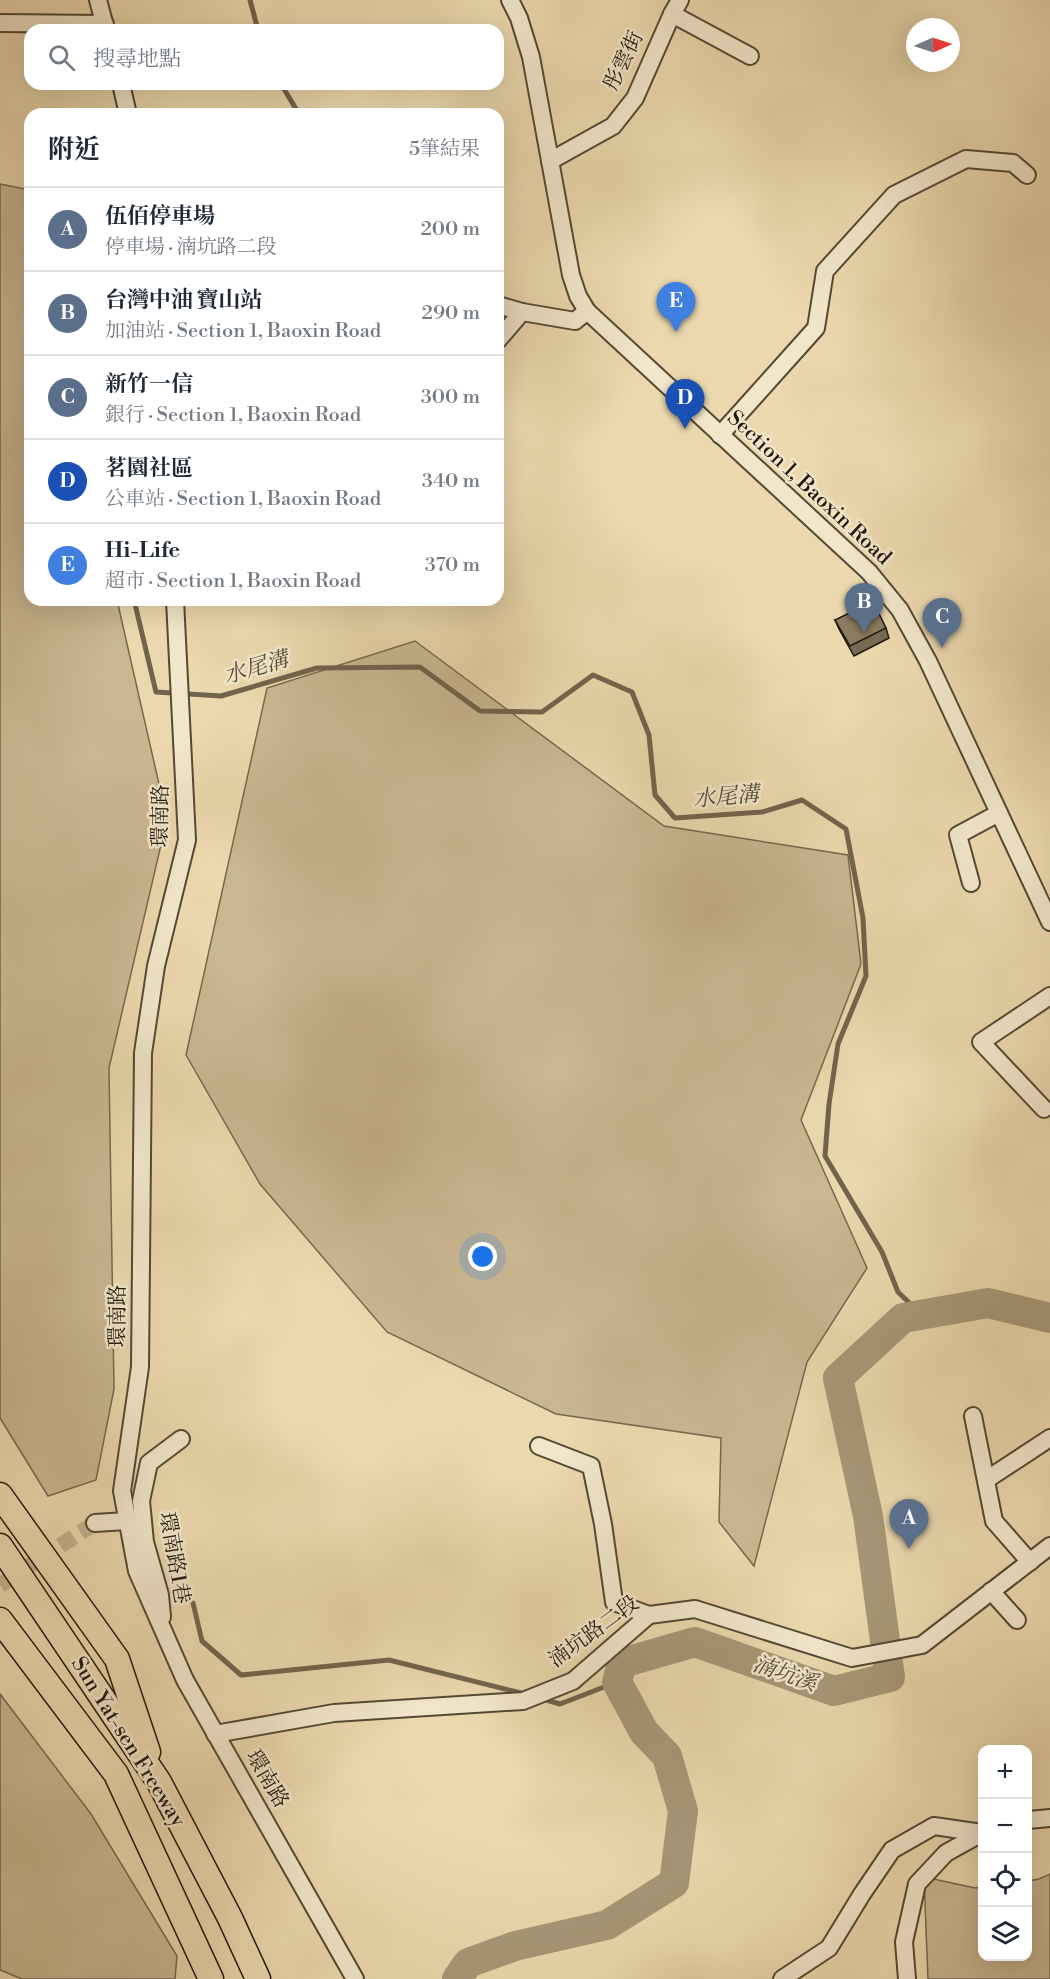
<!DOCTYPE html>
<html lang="zh-TW">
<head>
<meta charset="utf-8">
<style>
  :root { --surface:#fff; --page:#f2f2f3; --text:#1f2937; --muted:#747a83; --line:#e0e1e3; --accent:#ea580c }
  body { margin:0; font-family:"Libre Bodoni","Noto Serif TC",serif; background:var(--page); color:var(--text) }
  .controls { position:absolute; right:18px; bottom:18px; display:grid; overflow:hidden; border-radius:12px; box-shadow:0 6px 24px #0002 }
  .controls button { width:54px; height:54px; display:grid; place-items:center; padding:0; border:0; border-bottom:2px solid var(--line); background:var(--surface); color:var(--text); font:30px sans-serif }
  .compass { position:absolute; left:906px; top:18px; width:54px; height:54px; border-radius:50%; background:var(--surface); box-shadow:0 6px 24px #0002; rotate:87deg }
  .you { position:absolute; left:483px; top:1257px; width:21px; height:21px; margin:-15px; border:4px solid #fff; border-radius:50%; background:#1a73e8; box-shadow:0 0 0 9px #1a73e833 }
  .badge { display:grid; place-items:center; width:39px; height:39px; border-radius:50%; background:var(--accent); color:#fff; font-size:20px; font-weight:700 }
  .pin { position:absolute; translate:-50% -50px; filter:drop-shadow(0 2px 3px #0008) }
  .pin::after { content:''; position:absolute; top:32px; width:21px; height:18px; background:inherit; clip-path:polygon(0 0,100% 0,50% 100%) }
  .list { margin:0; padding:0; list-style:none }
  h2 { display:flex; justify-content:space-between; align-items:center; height:78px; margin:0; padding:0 24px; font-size:26px }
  h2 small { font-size:20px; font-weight:400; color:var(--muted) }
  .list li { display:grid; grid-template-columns:39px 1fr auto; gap:18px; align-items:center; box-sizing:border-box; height:84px; padding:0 24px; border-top:2px solid var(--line) }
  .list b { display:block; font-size:22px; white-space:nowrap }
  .list p { margin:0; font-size:20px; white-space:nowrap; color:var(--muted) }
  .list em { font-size:20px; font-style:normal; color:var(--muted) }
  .icon { flex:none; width:33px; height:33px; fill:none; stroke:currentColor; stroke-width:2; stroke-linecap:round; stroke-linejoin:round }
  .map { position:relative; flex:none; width:1050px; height:1979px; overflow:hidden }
  .search { position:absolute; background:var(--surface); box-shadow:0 6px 24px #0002; left:24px; top:24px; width:480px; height:66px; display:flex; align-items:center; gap:15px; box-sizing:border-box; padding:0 21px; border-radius:18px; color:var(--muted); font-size:22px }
  .panel { position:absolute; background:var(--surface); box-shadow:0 6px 24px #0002; left:24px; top:108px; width:480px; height:498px; border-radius:18px }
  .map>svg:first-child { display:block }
  .green { fill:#c9b792; stroke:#76684f; stroke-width:1.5 }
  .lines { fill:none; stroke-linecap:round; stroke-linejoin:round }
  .stream { stroke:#72644c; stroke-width:5 }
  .river { stroke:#a79777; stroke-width:30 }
  .minor-tunnel { stroke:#c3b28e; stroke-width:16; stroke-dasharray:16 8; stroke-linecap:butt }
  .minor-casing { stroke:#544834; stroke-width:20 }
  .highway-casing { stroke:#22180c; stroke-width:27 }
  .minor { stroke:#f2e6ca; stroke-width:16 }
  .highway { stroke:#ebd8ae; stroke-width:24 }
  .wall { fill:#786b53; stroke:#22180c; stroke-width:1.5 }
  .building { fill:#8b7c60; stroke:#22180c; stroke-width:1.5 }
  .labels { text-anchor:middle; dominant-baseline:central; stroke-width:5; stroke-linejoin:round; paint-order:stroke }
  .street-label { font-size:21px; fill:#22180c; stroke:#f2e6ca }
  .water-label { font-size:22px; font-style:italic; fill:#574b37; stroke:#f2e6ca }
</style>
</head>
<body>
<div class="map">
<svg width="1050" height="1979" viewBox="0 0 1050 1979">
  <rect width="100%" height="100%" fill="#ebd8ae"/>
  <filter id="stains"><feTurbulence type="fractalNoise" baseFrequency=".00333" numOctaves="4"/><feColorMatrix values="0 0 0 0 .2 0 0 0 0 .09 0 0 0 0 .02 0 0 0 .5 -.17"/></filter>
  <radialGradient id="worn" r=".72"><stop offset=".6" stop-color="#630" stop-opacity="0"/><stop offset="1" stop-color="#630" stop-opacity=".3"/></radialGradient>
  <g class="green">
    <polygon points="0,184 30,190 30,600 117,600 167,819 109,1068 114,1389 96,1480 48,1496 0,1418"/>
    <polygon points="415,641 664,826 848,855 861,964 801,1120 867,1268 807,1362 754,1566 719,1522 721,1438 556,1414 387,1332 260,1184 186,1055 267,688"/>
    <polygon points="0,1694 91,1814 177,1956 175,1979 22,1979 0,1970"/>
    <polygon points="1050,1874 1050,1979 928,1979 924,1877 975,1888 982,1887 982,1956 1028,1956 1028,1881 1039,1879"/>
  </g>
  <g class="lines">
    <g class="stream">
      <polyline points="250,0 258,30"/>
      <polyline points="281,84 299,114"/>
      <polyline points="134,600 156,692 221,696 317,668 420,667 480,711 542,712 593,675 632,692 649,735 655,795 675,818 762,812 802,800 846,829 863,918 866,976 838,1044 829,1104 825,1156 882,1252 898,1292 922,1315"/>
      <polyline points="193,1603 202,1641 241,1675 389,1660 525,1694"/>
      <polyline points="543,1699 560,1704 617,1682"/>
    </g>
    <polyline class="river" points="457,1979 468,1963 515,1946 607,1925 674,1883 683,1811 667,1756 644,1732 617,1682 622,1663 695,1642 834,1691 890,1677 868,1516 838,1378 903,1318 988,1303 1050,1318"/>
    <polyline class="minor-tunnel" points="0,1585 95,1523"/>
    <g class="minor-casing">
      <g id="minor">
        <polyline points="98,0 106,30"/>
        <polyline points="510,0 519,18 531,57 571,275 578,296 587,311 869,572 900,610 928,661 1050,922"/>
        <polyline points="672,14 750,56"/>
        <polyline points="0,23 105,24"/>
        <polyline points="121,84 128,114"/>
        <polyline points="550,161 613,126 635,98 672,14 680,0"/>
        <polyline points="498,305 522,312 575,321 587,311"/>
        <polyline points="498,340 522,312"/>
        <polyline points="720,435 816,328 825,271 894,195 966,159 1013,163 1027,175"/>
        <polyline points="175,600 187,840 156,966 143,1053 140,1367 122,1491 137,1571 185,1680 355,1979"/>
        <polyline points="971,883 958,835 999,813"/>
        <polyline points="1044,1109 981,1042 1050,996"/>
        <polyline points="973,1416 994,1521 1030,1562"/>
        <polyline points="539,1446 591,1466 603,1524 614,1602 649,1615"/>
        <polyline points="986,1480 1050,1438"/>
        <polyline points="95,1523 126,1521"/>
        <polyline points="991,1591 1017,1620"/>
        <polyline points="162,1617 160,1595 145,1542 141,1501 149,1463 181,1439"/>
        <polyline points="215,1734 334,1713 523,1701 573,1681 649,1615 695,1609 852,1658 922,1645 1050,1546"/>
        <polyline points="1028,1820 1050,1818"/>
        <polyline points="782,1979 829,1948 862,1894 892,1850 934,1826 982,1833"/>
        <polyline points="907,1979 904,1942 917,1884 946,1853 982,1833"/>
      </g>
    </g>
    <g class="highway-casing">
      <g id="highway">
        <polyline points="0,1495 117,1659 148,1752"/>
        <polyline points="0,1546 159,1782 230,1918 258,1979"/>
        <polyline points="0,1620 116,1774 211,1979"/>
      </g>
    </g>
    <use href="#minor" class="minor"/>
    <use href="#highway" class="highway"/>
  </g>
  <polygon class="wall" points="835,620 886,628 889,638 854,656 839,629"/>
  <polygon class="building" points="873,601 886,628 850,646 835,620"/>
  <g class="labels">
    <g class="street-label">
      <text transform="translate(624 61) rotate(-64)">彤雲街</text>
      <text transform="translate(809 488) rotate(43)">Section 1, Baoxin Road</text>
      <text transform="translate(161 816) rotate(-89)">環南路</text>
      <text transform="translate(118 1316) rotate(-90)">環南路</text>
      <text transform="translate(174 1558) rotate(80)">環南路1巷</text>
      <text transform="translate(594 1632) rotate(-36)">湳坑路二段</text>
      <text transform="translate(128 1742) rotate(58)">Sun Yat-sen Freeway</text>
      <text transform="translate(267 1779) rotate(60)">環南路</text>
    </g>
    <g class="water-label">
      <text transform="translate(256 668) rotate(-16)">水尾溝</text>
      <text transform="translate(726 797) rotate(-5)">水尾溝</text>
      <text transform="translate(785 1674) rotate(19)">湳坑溪</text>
    </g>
  </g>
  <rect width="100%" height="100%" filter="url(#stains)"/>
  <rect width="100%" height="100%" fill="url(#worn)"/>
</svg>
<div class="controls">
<button>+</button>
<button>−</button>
<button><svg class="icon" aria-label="locate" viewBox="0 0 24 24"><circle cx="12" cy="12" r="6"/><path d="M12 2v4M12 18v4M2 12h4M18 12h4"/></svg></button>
<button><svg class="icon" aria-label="layers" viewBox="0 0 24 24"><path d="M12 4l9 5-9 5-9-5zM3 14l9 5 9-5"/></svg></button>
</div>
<svg class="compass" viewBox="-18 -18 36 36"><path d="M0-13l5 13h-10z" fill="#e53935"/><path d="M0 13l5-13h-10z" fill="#747a83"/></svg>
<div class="you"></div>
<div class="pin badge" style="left:909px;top:1549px;background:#5c6f8a">A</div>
<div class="pin badge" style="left:864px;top:633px;background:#5c6f8a">B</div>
<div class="pin badge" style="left:942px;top:648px;background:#5c6f8a">C</div>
<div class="pin badge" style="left:685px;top:429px;background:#1a4fb4">D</div>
<div class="pin badge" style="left:676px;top:332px;background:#3f7fe0">E</div>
<div class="search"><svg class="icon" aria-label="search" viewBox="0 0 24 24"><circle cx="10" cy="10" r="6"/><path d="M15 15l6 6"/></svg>搜尋地點</div>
<section class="panel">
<h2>附近<small>5筆結果</small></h2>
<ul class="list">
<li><span class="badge" style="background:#5c6f8a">A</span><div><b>伍佰停車場</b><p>停車場 · 湳坑路二段</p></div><em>200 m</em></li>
<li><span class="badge" style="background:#5c6f8a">B</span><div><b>台灣中油 寶山站</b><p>加油站 · Section 1, Baoxin Road</p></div><em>290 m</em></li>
<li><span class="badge" style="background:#5c6f8a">C</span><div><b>新竹一信</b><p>銀行 · Section 1, Baoxin Road</p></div><em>300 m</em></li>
<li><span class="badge" style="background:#1a4fb4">D</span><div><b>茗園社區</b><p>公車站 · Section 1, Baoxin Road</p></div><em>340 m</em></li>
<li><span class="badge" style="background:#3f7fe0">E</span><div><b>Hi-Life</b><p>超市 · Section 1, Baoxin Road</p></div><em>370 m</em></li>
</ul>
</section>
</div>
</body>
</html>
